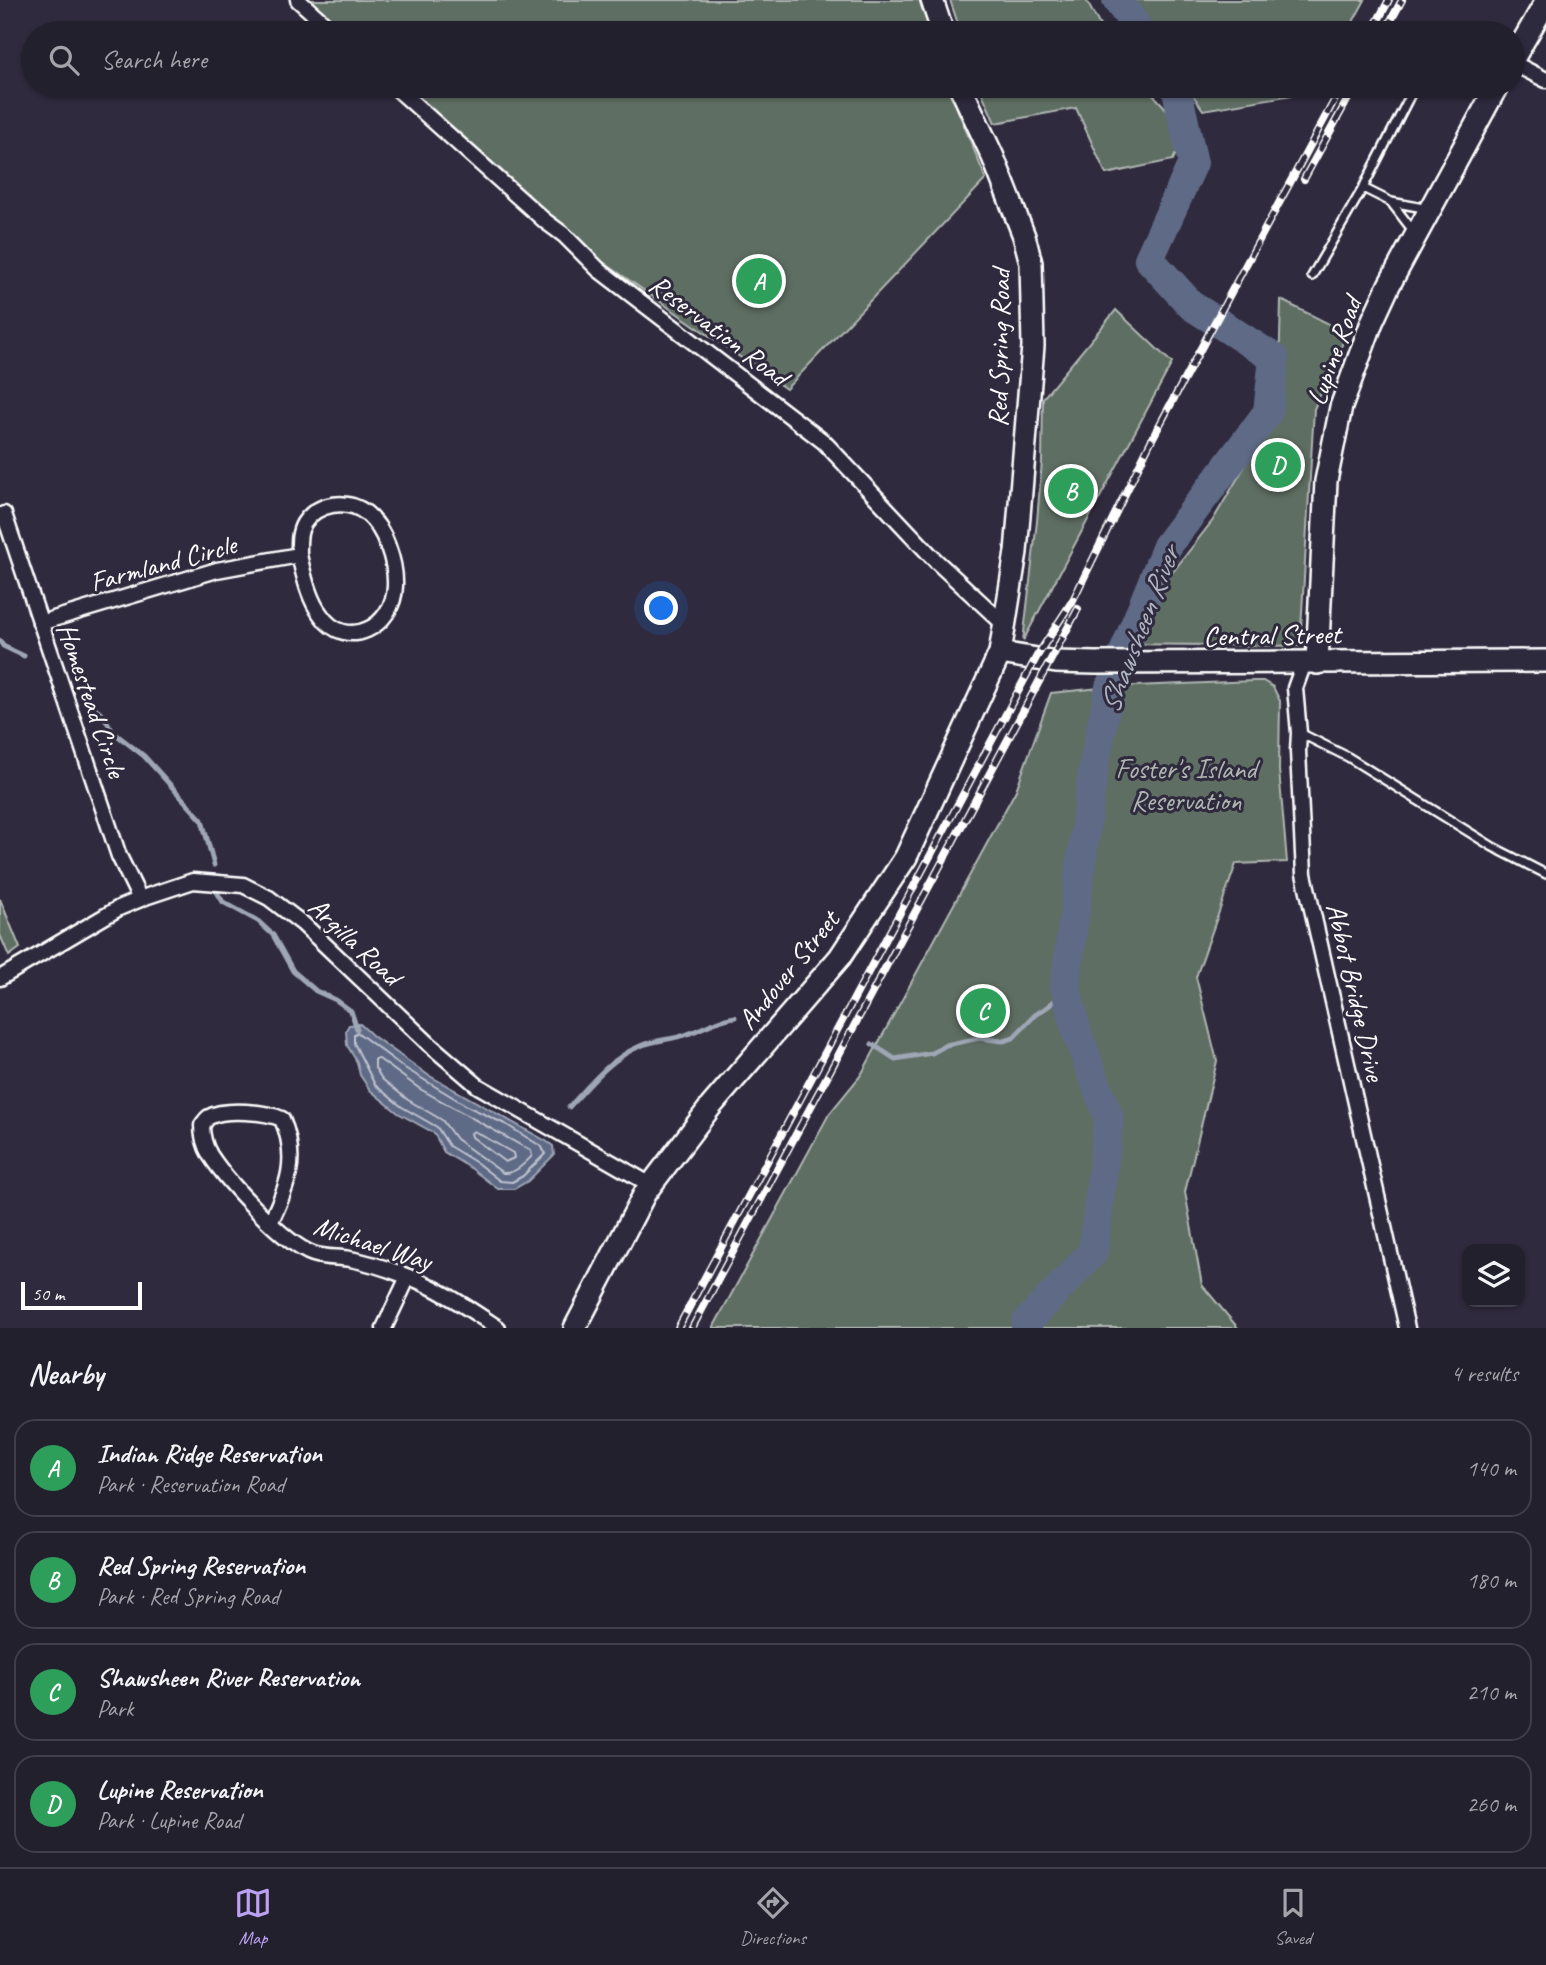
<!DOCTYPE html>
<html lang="en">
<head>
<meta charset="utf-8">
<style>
  :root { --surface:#23202e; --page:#2b2836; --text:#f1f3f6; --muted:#a3a3aa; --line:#403e4a; --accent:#bca0f2 }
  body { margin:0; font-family:Caveat,sans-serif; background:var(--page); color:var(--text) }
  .controls { position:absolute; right:21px; bottom:21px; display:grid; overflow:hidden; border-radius:14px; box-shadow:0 2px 5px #0004 }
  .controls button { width:63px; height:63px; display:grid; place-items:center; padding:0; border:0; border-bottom:2px solid var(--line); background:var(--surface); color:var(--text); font:35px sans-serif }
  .scale { position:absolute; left:21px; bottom:18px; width:121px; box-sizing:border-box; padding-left:7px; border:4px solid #fff; border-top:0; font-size:19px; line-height:24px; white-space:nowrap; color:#fff; -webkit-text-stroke:5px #2f2a3d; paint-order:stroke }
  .you { position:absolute; left:662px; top:609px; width:24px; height:24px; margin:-18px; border:5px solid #fff; border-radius:50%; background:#1a73e8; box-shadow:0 0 0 10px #1a73e833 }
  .badge { display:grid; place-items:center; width:46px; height:46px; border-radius:50%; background:var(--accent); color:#fff; font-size:23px; font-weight:700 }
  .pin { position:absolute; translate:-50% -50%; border:4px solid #fff; box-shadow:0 2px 7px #0006 }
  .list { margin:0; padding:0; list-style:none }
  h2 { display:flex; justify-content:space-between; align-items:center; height:91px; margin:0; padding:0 28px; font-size:30px }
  h2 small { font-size:23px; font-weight:400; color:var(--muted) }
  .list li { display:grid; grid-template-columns:46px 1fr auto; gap:21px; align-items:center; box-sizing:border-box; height:98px; margin:0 14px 14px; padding:0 14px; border:2px solid var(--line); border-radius:21px }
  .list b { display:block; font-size:26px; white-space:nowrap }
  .list p { margin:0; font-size:23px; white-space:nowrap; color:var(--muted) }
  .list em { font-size:23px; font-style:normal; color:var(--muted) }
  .icon { flex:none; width:38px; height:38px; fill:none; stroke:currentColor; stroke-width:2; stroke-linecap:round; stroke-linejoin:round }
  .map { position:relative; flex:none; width:1546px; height:1328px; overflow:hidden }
  .search { position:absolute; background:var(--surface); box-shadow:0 2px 5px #0004; left:21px; right:21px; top:21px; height:77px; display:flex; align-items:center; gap:18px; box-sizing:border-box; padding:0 24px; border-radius:38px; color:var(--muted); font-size:26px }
  .sheet { height:539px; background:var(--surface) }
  nav { display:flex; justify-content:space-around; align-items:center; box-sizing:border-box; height:98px; border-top:2px solid var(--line); background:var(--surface); font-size:19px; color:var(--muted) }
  nav a { display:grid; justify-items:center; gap:4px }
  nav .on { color:var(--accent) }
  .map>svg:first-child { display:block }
  .green { fill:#5f6e64; stroke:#afb6b2; stroke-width:2 }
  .water { fill:#5f6a86; stroke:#9fa6b6; stroke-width:2 }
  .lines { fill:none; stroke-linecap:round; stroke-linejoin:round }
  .shore { stroke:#bfc3cf; stroke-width:2 }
  .stream { stroke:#9fa6b6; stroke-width:5 }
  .river { stroke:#5f6a86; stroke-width:30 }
  .lane-casing { stroke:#fff; stroke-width:12 }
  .street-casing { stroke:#fff; stroke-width:19 }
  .secondary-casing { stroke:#fff; stroke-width:26 }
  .lane { stroke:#2f2a3d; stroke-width:7 }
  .street { stroke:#2f2a3d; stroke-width:14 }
  .secondary { stroke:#2f2a3d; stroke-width:21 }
  .rail-casing { stroke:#fff; stroke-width:8 }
  .rail { stroke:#2f2a3d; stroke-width:5; stroke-dasharray:16; stroke-linecap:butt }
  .labels { text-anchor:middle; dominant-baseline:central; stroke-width:6; stroke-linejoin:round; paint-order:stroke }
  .street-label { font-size:28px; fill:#fff; stroke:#2f2a3d }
  .park-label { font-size:28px; fill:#afb6b2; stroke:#2f2a3d }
  .water-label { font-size:30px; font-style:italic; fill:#afb4c2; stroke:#2f2a3d }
</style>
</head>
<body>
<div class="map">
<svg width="1546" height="1328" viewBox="0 0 1546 1328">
  <rect width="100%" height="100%" fill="#2f2a3d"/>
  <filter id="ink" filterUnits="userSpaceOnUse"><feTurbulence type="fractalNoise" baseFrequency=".0143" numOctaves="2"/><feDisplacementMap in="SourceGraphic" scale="14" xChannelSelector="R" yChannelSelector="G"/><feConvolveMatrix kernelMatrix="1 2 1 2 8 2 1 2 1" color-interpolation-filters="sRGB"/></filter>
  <g filter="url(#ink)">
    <g class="green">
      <polygon points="299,0 921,0 930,33 337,33"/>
      <polygon points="950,0 1086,0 1104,33 961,33"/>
      <polygon points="1131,0 1365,0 1347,33 1151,33"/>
      <polygon points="396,86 948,86 986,179 786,389 564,235"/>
      <path d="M979 86H1146C1155 99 1183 121 1182 139 1182 145 1175 154 1173 160L1106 174 1076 108 995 123Z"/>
      <polygon points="1187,86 1319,86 1316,91 1203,110"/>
      <polygon points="1281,300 1347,333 1314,409 1300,646 1117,644 1213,520 1278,410"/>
      <polygon points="1116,310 1172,363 1023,641 1037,521 1042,461 1043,398"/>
      <polygon points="1254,681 1263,681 1273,687 1280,701 1279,770 1287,862 1236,864 1196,977 1217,1061 1185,1192 1202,1285 1238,1328 713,1328 829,1114 861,1075 1016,790 1051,693 1110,687"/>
      <polygon points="0,899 20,948 9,956 0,935"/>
    </g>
    <polygon class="water" points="360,1024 373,1036 428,1075 546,1141 553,1146 554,1155 528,1181 514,1189 498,1189 472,1169 444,1152 434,1133 398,1113 370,1090 360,1075 357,1062 347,1045 346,1030 349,1025"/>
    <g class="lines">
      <g class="shore">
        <polygon points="357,1032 403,1067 469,1107 507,1125 542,1147 545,1154 523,1176 512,1182 500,1181 477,1163 449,1146 437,1127 402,1107 375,1085 354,1043 354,1035"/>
        <path d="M375 1059H379L420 1089 531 1151 532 1156C524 1164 515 1174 503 1173L456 1139 442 1120 408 1100 382 1079 375 1068Z"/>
        <polygon points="474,1131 513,1153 514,1158 505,1162 472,1137 471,1133"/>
      </g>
      <g class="stream">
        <polyline points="0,641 3,646 24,656"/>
        <polyline points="85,699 103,715 113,732 144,756 202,820 214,865"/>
        <polyline points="217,892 223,902 258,921 273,935 293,971 316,991 336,1000 351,1011 357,1029"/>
        <polyline points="872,1044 895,1059 932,1053 946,1045 979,1038 1003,1041 1013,1038 1035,1015 1050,1005 1065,986"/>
        <path d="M569 1107C590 1085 610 1059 638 1047 653 1040 670 1040 685 1035 703 1029 717 1019 735 1017"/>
      </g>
      <g class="river">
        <polyline points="1117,0 1141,33"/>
        <polyline points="1026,1328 1027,1322 1093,1252 1109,1118 1078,1036 1065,986 1094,764 1110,687 1167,546 1268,412 1274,358 1192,306 1149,259 1193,163 1176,86"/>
      </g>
      <g class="lane-casing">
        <g id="lane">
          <polyline points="1363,188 1391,202"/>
          <polyline points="1414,232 1391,202 1429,209"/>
          <polyline points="1312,276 1363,188 1415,86"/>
          <polyline points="1300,733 1348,757 1493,847 1546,874"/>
        </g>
      </g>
      <g class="street-casing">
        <g id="street">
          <polyline points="298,0 335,33"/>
          <polyline points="1513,63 1546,80"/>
          <polyline points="394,86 545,221 564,235 599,270 824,442 936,561 1005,625"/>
          <polyline points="4,514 119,856 140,899"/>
          <path d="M40 623 217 570 299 555C299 544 298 533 304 523 317 503 347 498 366 513 385 528 396 563 395 586 394 627 346 652 321 615 308 598 304 575 299 555"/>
          <polyline points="1304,663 1295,688 1299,733 1298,751 1304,874 1407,1328"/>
          <polyline points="0,978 119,908 148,896 193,881 243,885 269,898 303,924 429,1044 478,1086 651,1185"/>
          <path d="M270 1223C288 1186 299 1159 282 1119 267 1112 225 1108 209 1117 208 1117 203 1124 202 1125 202 1136 204 1145 210 1155 227 1181 284 1244 313 1254 324 1258 338 1257 350 1259 367 1262 385 1268 401 1274 436 1286 468 1308 498 1328"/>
          <polyline points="384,1328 408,1277"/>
        </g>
      </g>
      <g class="secondary-casing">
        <g id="secondary">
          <polyline points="932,0 943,33"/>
          <polyline points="1513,59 1546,2"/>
          <polyline points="1000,653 1056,662 1095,663 1546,661"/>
          <polyline points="1317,663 1326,481 1341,407 1372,322 1389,285 1497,86"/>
          <polyline points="575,1328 645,1193 711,1106 840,957 906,857 1000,653 1016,552 1033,346 1031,263 1024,236 993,157 960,86"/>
        </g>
      </g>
      <use href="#lane" class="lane"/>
      <use href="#street" class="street"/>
      <use href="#secondary" class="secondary"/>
      <g class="rail-casing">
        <g id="rail">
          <polyline points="1371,33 1389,0"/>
          <polyline points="1384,33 1402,0"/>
          <polyline points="1304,179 1355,86"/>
          <polyline points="678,1328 1037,656 1073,600 1151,441 1342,86"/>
          <polyline points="692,1328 1078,609"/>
        </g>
      </g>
      <use href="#rail" class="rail"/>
    </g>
  </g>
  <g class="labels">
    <g class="street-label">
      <text transform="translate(719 330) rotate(37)">Reservation Road</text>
      <text transform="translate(999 348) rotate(-89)">Red Spring Road</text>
      <text transform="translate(1334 351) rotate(-70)">Lupine Road</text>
      <text transform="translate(163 563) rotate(-15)">Farmland Circle</text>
      <text transform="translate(1272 635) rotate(-1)">Central Street</text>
      <text transform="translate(92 700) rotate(71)">Homestead Circle</text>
      <text transform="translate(355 941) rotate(43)">Argilla Road</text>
      <text transform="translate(788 970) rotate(-51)">Andover Street</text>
      <text transform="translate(1356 992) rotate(77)">Abbot Bridge Drive</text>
      <text transform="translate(373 1243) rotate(18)">Michael Way</text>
    </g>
    <g class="park-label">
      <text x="1186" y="768">Foster's Island<tspan x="1186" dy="32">Reservation</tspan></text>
    </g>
    <g class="water-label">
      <text transform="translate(1139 630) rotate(-69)">Shawsheen River</text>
    </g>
  </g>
</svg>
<div class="controls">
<button><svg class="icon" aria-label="layers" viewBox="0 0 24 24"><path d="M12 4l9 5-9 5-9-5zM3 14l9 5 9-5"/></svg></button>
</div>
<div class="scale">50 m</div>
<div class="you"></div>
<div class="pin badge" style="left:759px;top:281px;background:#2e9e5b">A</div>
<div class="pin badge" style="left:1071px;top:491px;background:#2e9e5b">B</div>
<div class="pin badge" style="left:983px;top:1011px;background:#2e9e5b">C</div>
<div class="pin badge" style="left:1278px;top:465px;background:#2e9e5b">D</div>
<div class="search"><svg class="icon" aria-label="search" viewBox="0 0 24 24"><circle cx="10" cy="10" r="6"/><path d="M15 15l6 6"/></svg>Search here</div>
</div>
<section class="sheet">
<h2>Nearby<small>4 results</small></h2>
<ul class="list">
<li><span class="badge" style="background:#2e9e5b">A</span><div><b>Indian Ridge Reservation</b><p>Park · Reservation Road</p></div><em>140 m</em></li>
<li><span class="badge" style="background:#2e9e5b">B</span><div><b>Red Spring Reservation</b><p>Park · Red Spring Road</p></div><em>180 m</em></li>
<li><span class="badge" style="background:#2e9e5b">C</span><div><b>Shawsheen River Reservation</b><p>Park</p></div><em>210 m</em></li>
<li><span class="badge" style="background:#2e9e5b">D</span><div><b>Lupine Reservation</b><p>Park · Lupine Road</p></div><em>260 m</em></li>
</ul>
</section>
<nav>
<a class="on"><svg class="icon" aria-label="map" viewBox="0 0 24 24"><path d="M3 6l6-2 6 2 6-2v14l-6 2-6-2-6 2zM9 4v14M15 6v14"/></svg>Map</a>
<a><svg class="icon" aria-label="directions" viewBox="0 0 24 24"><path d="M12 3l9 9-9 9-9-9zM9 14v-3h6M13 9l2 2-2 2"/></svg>Directions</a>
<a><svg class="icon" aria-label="saved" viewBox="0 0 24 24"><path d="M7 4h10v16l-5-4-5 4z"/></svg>Saved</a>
</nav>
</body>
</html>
